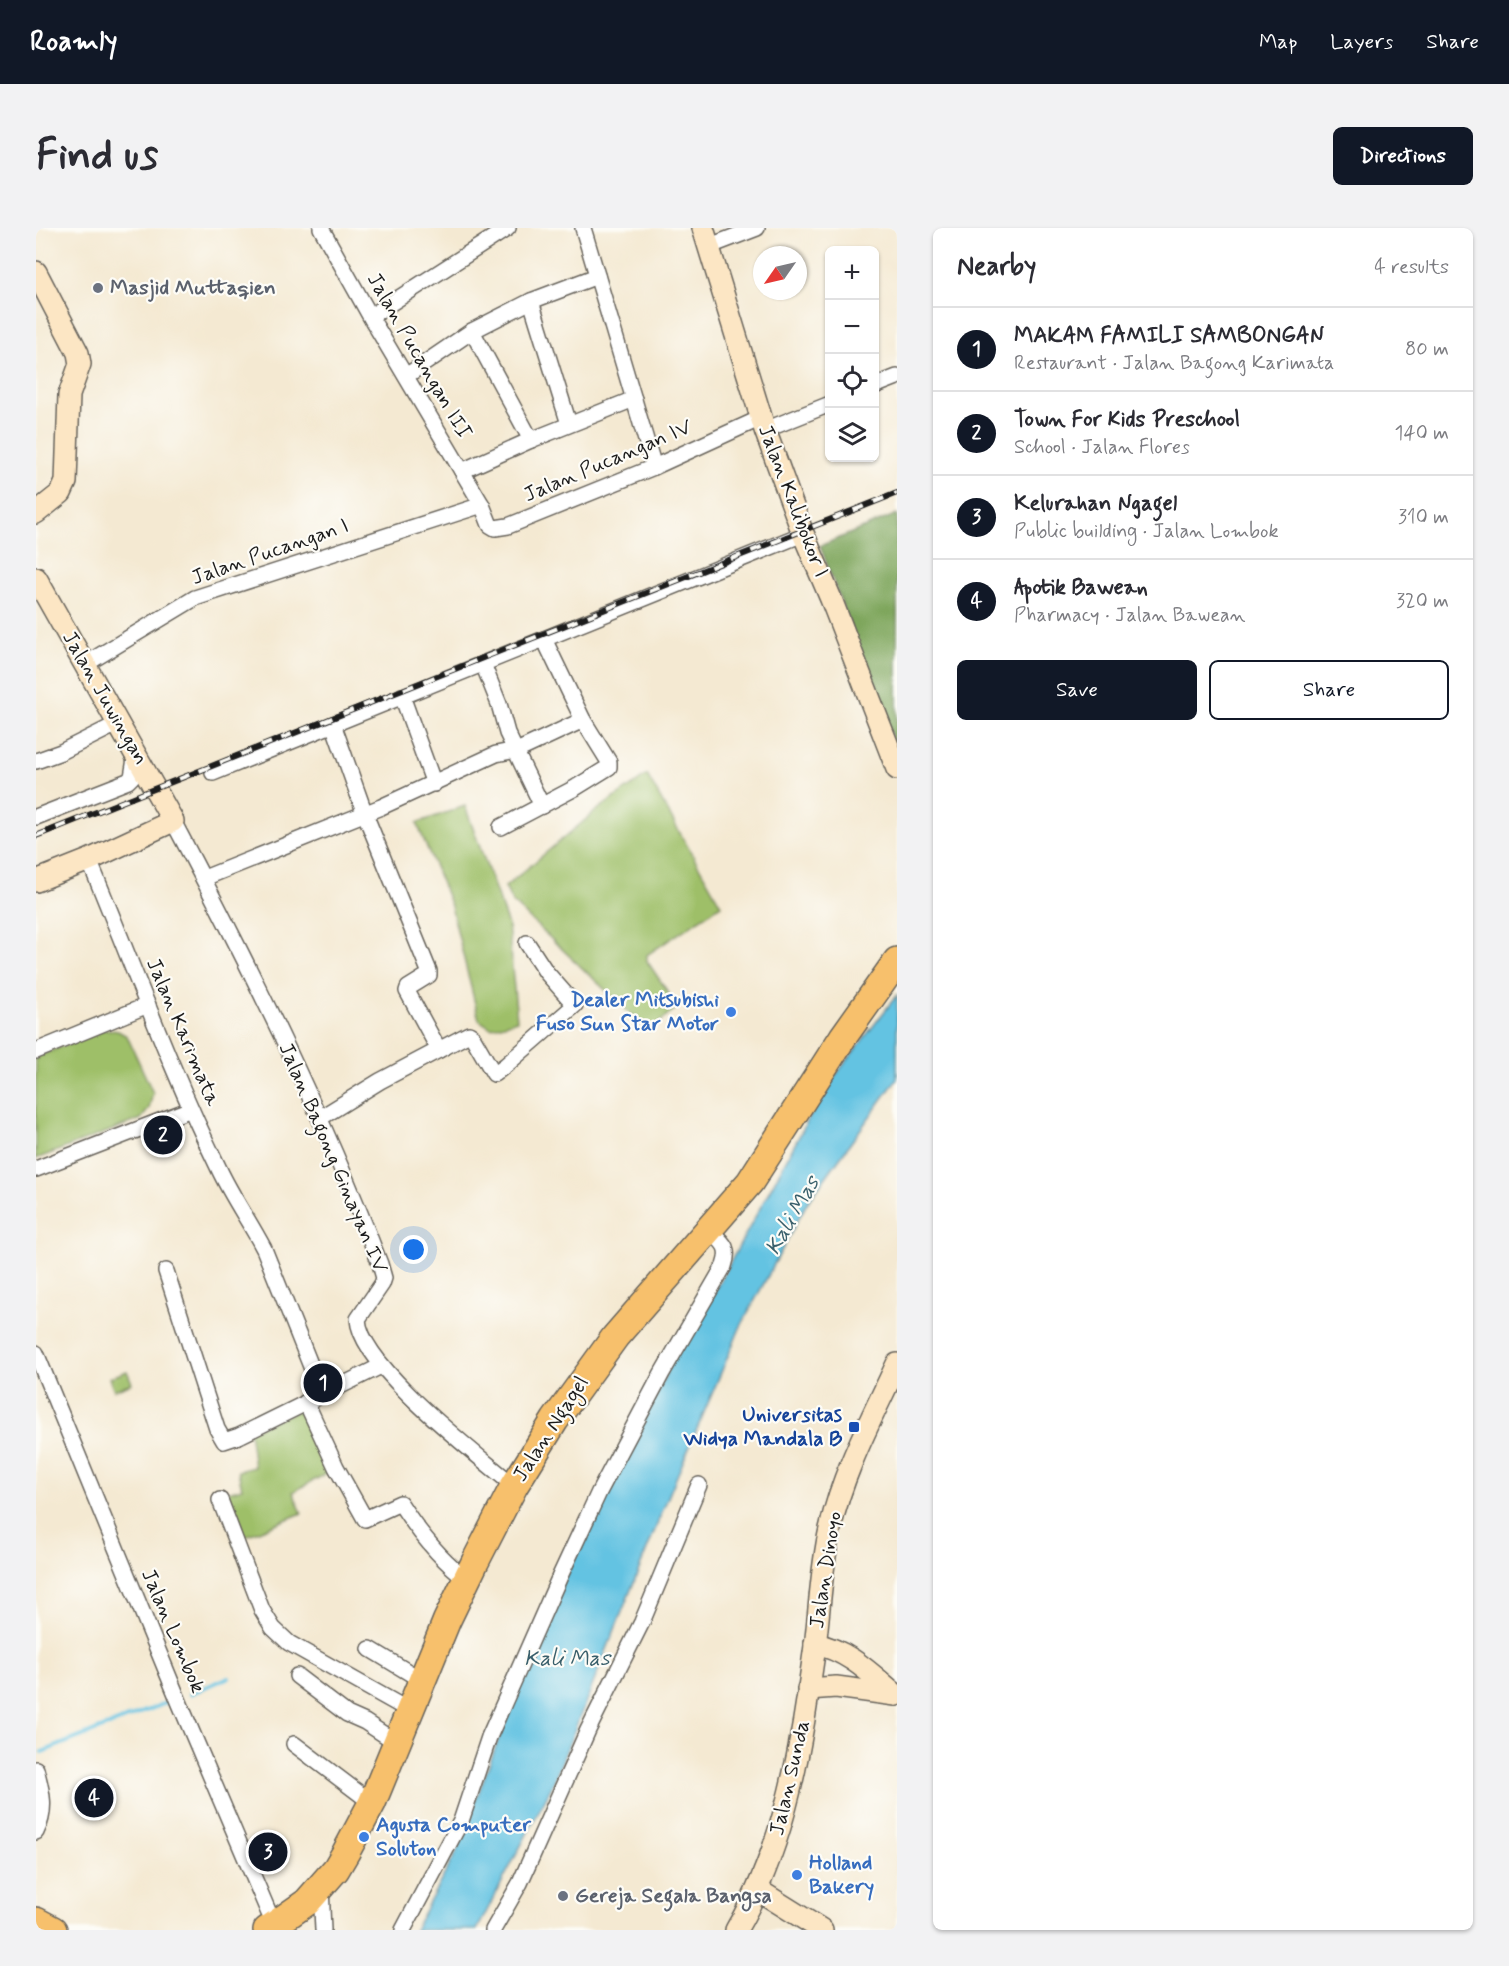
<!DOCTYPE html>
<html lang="en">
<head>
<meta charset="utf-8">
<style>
  :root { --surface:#fff; --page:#f2f2f3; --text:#2b2b33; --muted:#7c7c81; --line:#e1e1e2; --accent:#111827 }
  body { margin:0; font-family:Mynerve,sans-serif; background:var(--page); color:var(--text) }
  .controls { position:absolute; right:18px; top:18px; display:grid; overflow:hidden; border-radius:9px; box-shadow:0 2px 4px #0004 }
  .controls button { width:54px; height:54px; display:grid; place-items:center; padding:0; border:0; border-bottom:2px solid var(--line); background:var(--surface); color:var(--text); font:30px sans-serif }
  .compass { position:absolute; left:717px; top:18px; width:54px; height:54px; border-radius:50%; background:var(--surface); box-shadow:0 2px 4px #0004; rotate:236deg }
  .you { position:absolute; left:378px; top:1022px; width:21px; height:21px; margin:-15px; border:4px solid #fff; border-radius:50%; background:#1a73e8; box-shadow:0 0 0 9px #1a73e833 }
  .badge { display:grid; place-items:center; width:39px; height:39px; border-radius:50%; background:var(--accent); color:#fff; font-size:20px; font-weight:700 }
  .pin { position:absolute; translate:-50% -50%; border:3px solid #fff; box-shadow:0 2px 6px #0006 }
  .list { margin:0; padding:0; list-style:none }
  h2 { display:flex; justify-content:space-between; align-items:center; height:78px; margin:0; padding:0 24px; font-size:26px }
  h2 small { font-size:20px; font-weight:400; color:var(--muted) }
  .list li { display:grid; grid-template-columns:39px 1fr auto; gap:18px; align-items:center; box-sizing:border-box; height:84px; padding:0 24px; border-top:2px solid var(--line) }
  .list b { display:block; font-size:22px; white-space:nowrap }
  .list p { margin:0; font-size:20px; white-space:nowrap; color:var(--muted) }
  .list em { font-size:20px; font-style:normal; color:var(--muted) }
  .actions { display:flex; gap:12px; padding:18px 24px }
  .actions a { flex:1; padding:14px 0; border:2px solid var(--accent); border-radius:9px; text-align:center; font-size:21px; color:var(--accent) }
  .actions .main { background:var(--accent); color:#fff }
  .icon { flex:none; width:33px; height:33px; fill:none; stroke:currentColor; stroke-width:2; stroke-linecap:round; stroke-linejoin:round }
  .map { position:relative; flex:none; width:861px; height:1702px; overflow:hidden; border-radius:9px }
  header { display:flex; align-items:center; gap:36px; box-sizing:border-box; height:84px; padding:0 30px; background:var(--accent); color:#fff }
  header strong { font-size:28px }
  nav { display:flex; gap:33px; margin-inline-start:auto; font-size:21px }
  .intro { display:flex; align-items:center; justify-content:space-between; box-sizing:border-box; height:144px; padding:0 36px }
  h1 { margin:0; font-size:42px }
  .button { padding:15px 27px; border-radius:9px; background:var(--accent); color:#fff; font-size:21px; font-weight:700 }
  main { display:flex; gap:36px; padding:0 36px }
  aside { flex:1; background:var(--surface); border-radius:9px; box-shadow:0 2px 4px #0004 }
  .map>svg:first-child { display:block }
  .green { fill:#9ebf68; stroke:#5d6e42; stroke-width:1.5 }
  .forest { fill:#7ea65c; stroke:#4d613c; stroke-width:1.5 }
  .water { fill:#64c3e2; stroke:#40707f; stroke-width:1.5 }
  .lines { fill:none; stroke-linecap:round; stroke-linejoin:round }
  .stream { stroke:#64c3e2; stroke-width:4 }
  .street-casing { stroke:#68645c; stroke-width:18 }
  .secondary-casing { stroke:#68645c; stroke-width:24 }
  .highway-casing { stroke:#68645c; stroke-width:30 }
  .street { stroke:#fff; stroke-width:15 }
  .secondary { stroke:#fce6c4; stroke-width:21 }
  .highway { stroke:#f7c06c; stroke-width:27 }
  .rail-casing { stroke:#1c1c1c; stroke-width:6 }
  .rail { stroke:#fdfcf7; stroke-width:4; stroke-dasharray:11; stroke-linecap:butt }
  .worship-dot { fill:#6b7280; stroke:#fdfcf7; stroke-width:2 }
  .shop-dot { fill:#3f7fe0; stroke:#fdfcf7; stroke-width:2 }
  .transit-dot { fill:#1a4fb4; stroke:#fdfcf7; stroke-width:2 }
  .labels { text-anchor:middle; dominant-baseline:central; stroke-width:4.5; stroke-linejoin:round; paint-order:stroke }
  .worship-label { font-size:21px; font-weight:bold; fill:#5b616d; stroke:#fdfcf7; text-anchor:start }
  .street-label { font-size:21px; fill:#1c1c1c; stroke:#fdfcf7 }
  .shop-label { font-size:21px; font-weight:bold; fill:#366cbe; stroke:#fdfcf7; text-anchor:start }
  .transit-label { font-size:21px; font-weight:bold; fill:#164399; stroke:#fdfcf7; text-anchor:end }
  .water-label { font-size:22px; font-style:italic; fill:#395f6b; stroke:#fdfcf7 }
</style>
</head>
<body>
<header>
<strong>Roamly</strong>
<nav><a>Map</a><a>Layers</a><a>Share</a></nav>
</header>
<div class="intro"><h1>Find us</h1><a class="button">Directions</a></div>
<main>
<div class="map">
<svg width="861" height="1702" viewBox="0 0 861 1702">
  <rect width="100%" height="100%" fill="#fdfcf7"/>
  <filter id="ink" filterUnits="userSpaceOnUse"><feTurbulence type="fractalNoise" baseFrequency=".0167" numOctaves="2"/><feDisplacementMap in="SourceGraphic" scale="12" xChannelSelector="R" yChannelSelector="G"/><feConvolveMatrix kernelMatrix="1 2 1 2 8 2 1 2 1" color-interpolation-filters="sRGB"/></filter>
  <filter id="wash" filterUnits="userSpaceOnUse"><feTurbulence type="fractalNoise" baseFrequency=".008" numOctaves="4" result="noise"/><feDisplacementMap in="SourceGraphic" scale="24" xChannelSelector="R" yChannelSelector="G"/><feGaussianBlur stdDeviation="1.35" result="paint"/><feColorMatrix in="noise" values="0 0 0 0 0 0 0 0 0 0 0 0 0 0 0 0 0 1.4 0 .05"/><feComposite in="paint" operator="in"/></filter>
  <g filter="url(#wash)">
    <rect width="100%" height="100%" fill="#f4e9d2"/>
    <g class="green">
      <polygon points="611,547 685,677 611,727 611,733 642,779 613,803 476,674 469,659 561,582"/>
      <polygon points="429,578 472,697 481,792 455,800 443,792 415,678 381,595"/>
      <polygon points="69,801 82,803 91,808 117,865 113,881 105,891 0,931 0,829"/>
      <polygon points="91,1143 96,1155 78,1162 73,1150"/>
      <polygon points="268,1180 297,1242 257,1264 266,1285 203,1311 185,1266 206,1260 202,1243 218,1239 213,1203"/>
    </g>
    <polygon class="forest" points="861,286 861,524 784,318"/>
    <polygon class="water" points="861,767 861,851 771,975 704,1100 635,1262 516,1558 441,1702 378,1702 420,1625 466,1502 528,1351 635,1136 683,1055 789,861"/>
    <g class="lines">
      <g class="stream">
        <polyline points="154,1466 193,1449"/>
        <polyline points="6,1524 135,1473"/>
      </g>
    </g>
  </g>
  <g filter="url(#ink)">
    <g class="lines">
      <g class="street-casing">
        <g id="street">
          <polyline points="285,0 338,95 446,277 454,297 459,300 472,298 618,239 725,190"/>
          <polyline points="547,0 618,239"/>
          <polyline points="674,18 721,0"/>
          <polyline points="495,73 533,196"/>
          <polyline points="335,88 472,0"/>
          <polyline points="436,103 495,212"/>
          <polyline points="370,148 436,103 495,73 561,48"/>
          <polyline points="838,158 861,149"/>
          <polyline points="729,202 794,176"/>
          <polyline points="426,243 495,212 598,171"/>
          <polyline points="447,436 463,476 471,505 506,578"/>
          <polyline points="48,437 159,370 446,277"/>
          <polyline points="366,468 398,556"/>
          <polyline points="297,496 329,586 393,743 393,747 372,760 371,763 403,822"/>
          <polyline points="0,533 25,524 83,495"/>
          <polyline points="177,545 767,306"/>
          <polyline points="0,589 92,553 96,549 100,525"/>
          <path d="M137 593C213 737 286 884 344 1036L348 1050 346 1056 322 1091C324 1138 442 1227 478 1258"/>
          <polyline points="465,599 539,560 573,539 573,534 547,492 508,411"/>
          <path d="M53 632C96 735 134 841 183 941 196 969 214 994 228 1021L286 1166"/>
          <polyline points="168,650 345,579 460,526 485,521 547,492"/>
          <polyline points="0,823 112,777"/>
          <polyline points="284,890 344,853 433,806 436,808 458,846 470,837 539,777 510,744 491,715"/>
          <polyline points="0,941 155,881"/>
          <polyline points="130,1043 181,1201 188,1213 203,1208 345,1138"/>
          <polyline points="0,1125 144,1476 238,1697"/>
          <path d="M270 1174 300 1239 329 1291 364 1275C382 1303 403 1331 431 1351"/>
          <polyline points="184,1272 226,1382 237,1400 253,1415 374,1483"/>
          <polyline points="334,1421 387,1453"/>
          <polyline points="261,1448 311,1486 329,1494 361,1515"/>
          <polyline points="258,1516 336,1575"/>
          <path d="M0 1541C6 1563 11 1582 0 1604"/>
          <polyline points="285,1659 287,1702"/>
          <path d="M367 1702 425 1593 453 1509 524 1348 563 1264 626 1145 688 1038C695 1018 686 1014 673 1002"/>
          <polyline points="457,1702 484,1655 552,1502 606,1394 663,1257"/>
        </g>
      </g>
      <g class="secondary-casing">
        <g id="secondary">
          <polyline points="667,0 729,202 766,303 795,371 861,541"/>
          <polyline points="0,44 42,125 44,136 33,167 30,254 25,265 0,285"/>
          <polyline points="0,350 137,593 53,632 0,653"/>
          <path d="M779 1416C812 1422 835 1446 860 1467"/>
          <polyline points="772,1461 800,1459 860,1467"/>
          <polyline points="722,1662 786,1702"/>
          <path d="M700 1702C751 1615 765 1517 779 1418 784 1379 785 1340 794 1301 807 1243 836 1190 861 1136"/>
        </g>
      </g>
      <g class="highway-casing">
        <g id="highway">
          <polyline points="0,1693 17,1702"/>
          <polyline points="231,1702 271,1674 300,1641 310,1624 336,1575 411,1392 439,1334 478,1258 519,1192 579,1109 714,954 807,809 861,733"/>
        </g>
      </g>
      <use href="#street" class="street"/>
      <use href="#secondary" class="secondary"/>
      <use href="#highway" class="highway"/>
      <g class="rail-casing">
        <polyline id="rail" points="0,608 861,265"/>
      </g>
      <use href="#rail" class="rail"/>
    </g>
  </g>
  <g class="worship-dot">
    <circle cx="62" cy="60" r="6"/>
    <circle cx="527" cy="1668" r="6"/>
  </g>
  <g class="shop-dot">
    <circle cx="695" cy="784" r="6"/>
    <circle cx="328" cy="1609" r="6"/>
    <circle cx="761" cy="1647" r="6"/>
  </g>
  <rect class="transit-dot" x="812" y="1193" width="12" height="12" rx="3"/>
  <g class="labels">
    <g class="worship-label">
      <text x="74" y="60">Masjid Muttaqien</text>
      <text x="539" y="1668">Gereja Segala Bangsa</text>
    </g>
    <g class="street-label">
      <text transform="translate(383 128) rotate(60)">Jalan Pucangan III</text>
      <text transform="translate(572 233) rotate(-23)">Jalan Pucangan IV</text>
      <text transform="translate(757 273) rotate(69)">Jalan Kalibokor I</text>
      <text transform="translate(234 324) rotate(-19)">Jalan Pucangan I</text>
      <text transform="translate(69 470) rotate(60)">Jalan Juwingan</text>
      <text transform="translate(147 804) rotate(67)">Jalan Karimata</text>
      <text transform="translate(297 930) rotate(67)">Jalan Bagong Ginayan IV</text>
      <text transform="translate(515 1201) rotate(-57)">Jalan Ngagel</text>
      <text transform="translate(790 1342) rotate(-81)">Jalan Dinoyo</text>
      <text transform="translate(137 1403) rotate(67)">Jalan Lombok</text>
      <text transform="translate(754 1550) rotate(-77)">Jalan Sunda</text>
    </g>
    <g class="shop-label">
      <text x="683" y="772" text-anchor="end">Dealer Mitsubishi<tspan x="683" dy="24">Fuso Sun Star Motor</tspan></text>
      <text x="340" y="1597">Agusta Computer<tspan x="340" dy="24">Soluton</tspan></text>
      <text x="773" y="1635">Holland<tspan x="773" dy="24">Bakery</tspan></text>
    </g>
    <g class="transit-label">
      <text x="806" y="1187">Universitas<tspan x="806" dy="24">Widya Mandala B</tspan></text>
    </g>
    <g class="water-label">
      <text transform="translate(757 988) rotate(-60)">Kali Mas</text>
      <text x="531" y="1431">Kali Mas</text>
    </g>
  </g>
</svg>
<div class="controls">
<button>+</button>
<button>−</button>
<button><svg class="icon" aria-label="locate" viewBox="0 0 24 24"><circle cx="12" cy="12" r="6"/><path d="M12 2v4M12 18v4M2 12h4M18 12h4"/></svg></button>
<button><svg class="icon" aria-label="layers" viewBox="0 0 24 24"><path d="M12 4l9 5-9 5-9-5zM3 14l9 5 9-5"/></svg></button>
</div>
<svg class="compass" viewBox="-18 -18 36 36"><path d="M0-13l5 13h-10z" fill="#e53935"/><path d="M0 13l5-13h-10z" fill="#7c7c81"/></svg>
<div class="you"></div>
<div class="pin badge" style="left:287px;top:1155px">1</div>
<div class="pin badge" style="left:127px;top:907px">2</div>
<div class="pin badge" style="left:232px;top:1624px">3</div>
<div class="pin badge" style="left:58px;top:1570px">4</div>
</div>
<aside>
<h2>Nearby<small>4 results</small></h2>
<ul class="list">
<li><span class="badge">1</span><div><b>MAKAM FAMILI SAMBONGAN</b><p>Restaurant · Jalan Bagong Karimata</p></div><em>80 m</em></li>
<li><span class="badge">2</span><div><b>Town For Kids Preschool</b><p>School · Jalan Flores</p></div><em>140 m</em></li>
<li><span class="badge">3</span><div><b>Kelurahan Ngagel</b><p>Public building · Jalan Lombok</p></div><em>310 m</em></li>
<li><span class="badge">4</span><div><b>Apotik Bawean</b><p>Pharmacy · Jalan Bawean</p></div><em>320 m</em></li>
</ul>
<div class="actions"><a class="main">Save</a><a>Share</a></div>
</aside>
</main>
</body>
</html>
